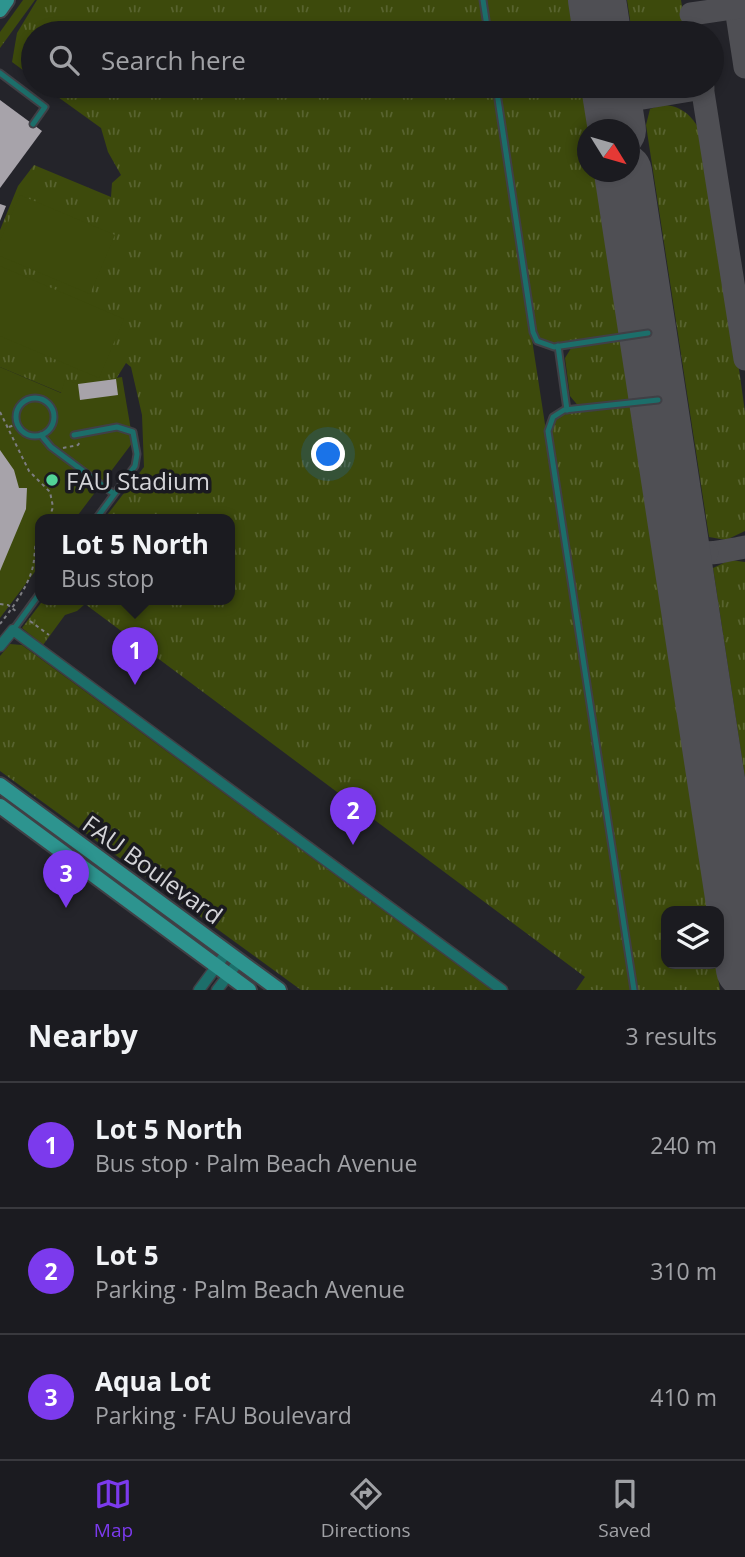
<!DOCTYPE html>
<html lang="en">
<head>
<meta charset="utf-8">
<style>
  :root { --surface:#1b1b20; --page:#242429; --text:#f1f3f6; --muted:#a0a1a5; --line:#39393e; --accent:#7c3aed }
  body { margin:0; font-family:"Open Sans",sans-serif; background:var(--page); color:var(--text) }
  .controls { position:absolute; right:21px; bottom:21px; display:grid; overflow:hidden; border-radius:14px; box-shadow:0 4px 10px #0003 }
  .controls button { width:63px; height:63px; display:grid; place-items:center; padding:0; border:0; border-bottom:2px solid var(--line); background:var(--surface); color:var(--text); font:35px sans-serif }
  .compass { position:absolute; left:577px; top:119px; width:63px; height:63px; border-radius:50%; background:var(--surface); box-shadow:0 4px 10px #0003; rotate:127deg }
  .you { position:absolute; left:329px; top:455px; width:24px; height:24px; margin:-18px; border:5px solid #fff; border-radius:50%; background:#1a73e8; box-shadow:0 0 0 10px #1a73e833 }
  .badge { display:grid; place-items:center; width:46px; height:46px; border-radius:50%; background:var(--accent); color:#fff; font-size:23px; font-weight:700 }
  .pin { position:absolute; translate:-50% -58px; filter:drop-shadow(0 2px 4px #0008) }
  .pin::after { content:''; position:absolute; top:37px; width:24px; height:21px; background:inherit; clip-path:polygon(0 0,100% 0,50% 100%) }
  .popup { position:absolute; left:35px; top:514px; width:200px; height:91px; box-sizing:border-box; display:grid; place-content:center; border-radius:14px; background:var(--surface); filter:drop-shadow(0 2px 5px #0005); font-size:23px; white-space:nowrap; color:var(--muted) }
  .popup b { font-size:26px; color:var(--text) }
  .popup::after { content:''; position:absolute; left:50%; top:100%; margin-left:-14px; border:14px solid transparent; border-top-color:var(--surface) }
  .list { margin:0; padding:0; list-style:none }
  h2 { display:flex; justify-content:space-between; align-items:center; height:91px; margin:0; padding:0 28px; font-size:30px }
  h2 small { font-size:23px; font-weight:400; color:var(--muted) }
  .list li { display:grid; grid-template-columns:46px 1fr auto; gap:21px; align-items:center; box-sizing:border-box; height:126px; padding:0 28px; border-top:2px solid var(--line) }
  .list b { display:block; font-size:26px; white-space:nowrap }
  .list p { margin:0; font-size:23px; white-space:nowrap; color:var(--muted) }
  .list em { font-size:23px; font-style:normal; color:var(--muted) }
  .icon { flex:none; width:38px; height:38px; fill:none; stroke:currentColor; stroke-width:2; stroke-linecap:round; stroke-linejoin:round }
  .map { position:relative; flex:none; width:745px; height:990px; overflow:hidden }
  .search { position:absolute; background:var(--surface); box-shadow:0 4px 10px #0003; left:21px; right:21px; top:21px; height:77px; display:flex; align-items:center; gap:18px; box-sizing:border-box; padding:0 24px; border-radius:38px; color:var(--muted); font-size:26px }
  .sheet { height:469px; background:var(--surface) }
  nav { display:flex; justify-content:space-around; align-items:center; box-sizing:border-box; height:98px; border-top:2px solid var(--line); background:var(--surface); font-size:19px; color:var(--muted) }
  nav a { display:grid; justify-items:center; gap:4px }
  nav .on { color:var(--accent) }
  .map>svg:first-child { display:block }
  .grass { fill:url(#grass-tufts) }
  .green { fill:#3d4a0c }
  .lines { fill:none; stroke-linecap:round; stroke-linejoin:round }
  .taxiway { stroke:#4f4f54; stroke-width:23 }
  .runway { stroke:#4f4f54; stroke-width:58 }
  .building { fill:#a7a3aa }
  .lane-casing { stroke:#404046; stroke-width:9 }
  .street-casing { stroke:#404046; stroke-width:13 }
  .secondary-casing { stroke:#404046; stroke-width:18 }
  .path { stroke:#7d7d82; stroke-width:2; stroke-dasharray:3.5 3.5; stroke-linecap:butt }
  .lane { stroke:#1c6e6a; stroke-width:5 }
  .street { stroke:#1c6e6a; stroke-width:10 }
  .secondary { stroke:#2d948f; stroke-width:14 }
  .poi-dot { fill:#52d397; stroke:#1a1a20; stroke-width:2.5 }
  .labels { text-anchor:middle; dominant-baseline:central; stroke-width:7; stroke-linejoin:round; paint-order:stroke }
  .poi-label { font-size:24px; fill:#d4d4d8; stroke:#1a1a20; text-anchor:start }
  .street-label { font-size:24px; fill:#d4d4d8; stroke:#1a1a20 }
</style>
</head>
<body>
<div class="map">
<svg width="745" height="990" viewBox="0 0 745 990">
  <defs>
    <pattern id="grass-tufts" width="24" height="20" patternUnits="userSpaceOnUse" patternTransform="scale(1.75)"><rect width="24" height="20" fill="#3d4a0c"/><path d="M3 7l-1-3M5 7V3M7 7l1-3M15 17l-1-3M17 17v-4M19 17l1-3" fill="none" stroke="#58632f"/></pattern>
  </defs>
  <rect width="100%" height="100%" fill="#24242a"/>
  <g class="grass">
    <polygon points="23,0 35,0 0,48 0,32"/>
    <polygon points="37,0 480,0 485,33 33,33 33,72 27,73 12,62 17,33"/>
    <polygon points="483,0 570,0 575,33 488,33"/>
    <polygon points="627,0 681,0 686,33 632,33"/>
    <polygon points="51,86 493,86 632,990 576,990 585,977 85,604 77,611 65,615 43,645 22,628 44,599 230,599 230,519 104,519 144,467 142,415 131,367 126,363 116,379 62,393 0,367 0,230 18,186 34,165 111,197 112,183 121,175 108,152 101,128 51,92"/>
    <polygon points="496,86 583,86 589,129 588,130 588,172 596,172 708,911 666,911 666,964 716,964 720,990 634,990 548,431 558,413 580,408 570,396 565,358 573,345 554,347 535,337"/>
    <path d="M662 105C680 105 692 115 700 131L725 269 745 412V531L726 540 709 537 646 125 650 109Z"/>
    <polygon points="730,560 745,562 745,778 713,568"/>
    <polygon points="10,644 22,645 492,990 301,990 0,771 0,656"/>
  </g>
  <g class="green">
    <polygon points="20,195 115,235 90,294 0,256 0,241"/>
    <polygon points="0,266 124,319 99,378 0,336"/>
    <polygon points="0,367 61,393 65,379 78,384 122,377 133,442 75,519 40,519 40,565 0,618"/>
  </g>
  <g class="lines">
    <g class="taxiway">
      <polyline points="736,8 745,67"/>
      <polyline points="691,14 745,6"/>
      <polyline points="702,86 745,359"/>
      <polyline points="613,103 703,88"/>
      <path d="M678 533C696 562 717 552 745 547"/>
      <path d="M685 579C688 566 695 558 707 553"/>
      <polyline points="721,809 733,823 745,826"/>
      <polyline points="728,854 734,836 745,828"/>
    </g>
    <g class="runway">
      <polyline points="597,0 602,33"/>
      <polyline points="610,86 617,130"/>
      <polyline points="623,172 745,969"/>
    </g>
  </g>
  <g class="building">
    <polygon points="0,100 42,131 0,188"/>
    <polygon points="0,204 6,206 0,221"/>
    <polygon points="116,379 118,395 80,400 78,384"/>
    <polygon points="0,450 14,470 19,488 27,488 26,509 0,571"/>
  </g>
  <g class="lines">
    <g class="lane-casing">
      <g id="lane">
        <polyline points="483,0 488,33"/>
        <polyline points="0,73 45,107 33,124"/>
        <polyline points="496,86 533,332 537,341 554,347 648,333"/>
        <polyline points="558,346 567,410"/>
        <circle cx="35" cy="417" r="19"/>
        <polyline points="41,435 51,447 114,494"/>
        <polyline points="74,435 117,427 133,432 137,454 135,466 96,519"/>
        <polyline points="13,630 40,593"/>
        <polyline points="634,990 548,431 553,417 564,410 658,400"/>
      </g>
    </g>
    <g class="street-casing">
      <g id="street">
        <polyline points="0,646 13,630 502,990"/>
        <polyline points="199,990 227,952"/>
        <polyline points="217,990 239,961"/>
      </g>
    </g>
    <g class="secondary-casing">
      <g id="secondary">
        <polyline points="0,10 7,0"/>
        <polyline points="0,785 279,990"/>
        <polyline points="0,806 249,990"/>
      </g>
    </g>
    <g class="path">
      <polyline points="0,412 29,471 50,492 53,507 49,519"/>
      <polyline points="9,427 17,424"/>
      <polyline points="63,448 78,445 80,442"/>
      <polyline points="0,604 8,605 17,612"/>
      <polyline points="30,621 49,635"/>
      <path d="M0 624C11 610 27 588 32 570 36 557 33 545 40 532"/>
    </g>
    <use href="#lane" class="lane"/>
    <use href="#street" class="street"/>
    <use href="#secondary" class="secondary"/>
  </g>
  <circle class="poi-dot" cx="52" cy="480" r="7"/>
  <g class="labels">
    <g class="poi-label">
      <text x="66" y="480">FAU Stadium</text>
    </g>
    <g class="street-label">
      <text transform="translate(153 869) rotate(36)">FAU Boulevard</text>
    </g>
  </g>
</svg>
<div class="controls">
<button><svg class="icon" aria-label="layers" viewBox="0 0 24 24"><path d="M12 4l9 5-9 5-9-5zM3 14l9 5 9-5"/></svg></button>
</div>
<svg class="compass" viewBox="-18 -18 36 36"><path d="M0-13l5 13h-10z" fill="#e53935"/><path d="M0 13l5-13h-10z" fill="#a0a1a5"/></svg>
<div class="you"></div>
<div class="pin badge" style="left:135px;top:685px">1</div>
<div class="popup"><b>Lot 5 North</b>Bus stop</div>
<div class="pin badge" style="left:353px;top:845px">2</div>
<div class="pin badge" style="left:66px;top:908px">3</div>
<div class="search"><svg class="icon" aria-label="search" viewBox="0 0 24 24"><circle cx="10" cy="10" r="6"/><path d="M15 15l6 6"/></svg>Search here</div>
</div>
<section class="sheet">
<h2>Nearby<small>3 results</small></h2>
<ul class="list">
<li><span class="badge">1</span><div><b>Lot 5 North</b><p>Bus stop · Palm Beach Avenue</p></div><em>240 m</em></li>
<li><span class="badge">2</span><div><b>Lot 5</b><p>Parking · Palm Beach Avenue</p></div><em>310 m</em></li>
<li><span class="badge">3</span><div><b>Aqua Lot</b><p>Parking · FAU Boulevard</p></div><em>410 m</em></li>
</ul>
</section>
<nav>
<a class="on"><svg class="icon" aria-label="map" viewBox="0 0 24 24"><path d="M3 6l6-2 6 2 6-2v14l-6 2-6-2-6 2zM9 4v14M15 6v14"/></svg>Map</a>
<a><svg class="icon" aria-label="directions" viewBox="0 0 24 24"><path d="M12 3l9 9-9 9-9-9zM9 14v-3h6M13 9l2 2-2 2"/></svg>Directions</a>
<a><svg class="icon" aria-label="saved" viewBox="0 0 24 24"><path d="M7 4h10v16l-5-4-5 4z"/></svg>Saved</a>
</nav>
</body>
</html>
